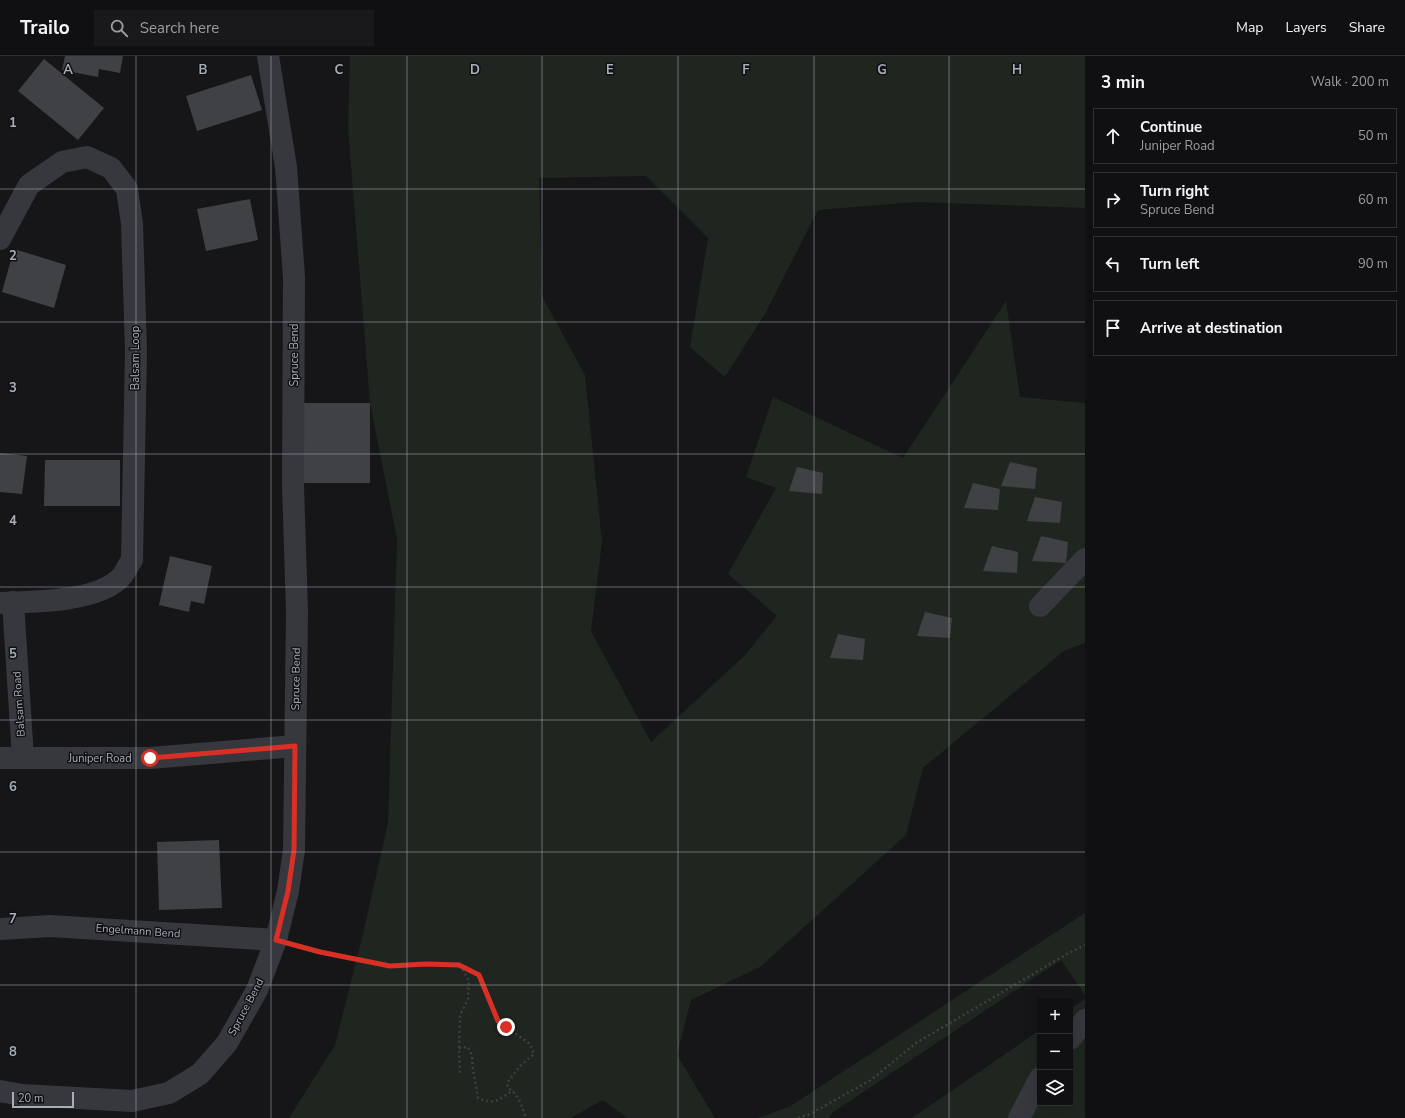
<!DOCTYPE html>
<html lang="en">
<head>
<meta charset="utf-8">
<style>
  :root { --surface:#101012; --page:#19191b; --text:#f1f3f6; --muted:#9c9d9f; --line:#303032 }
  body { margin:0; font-family:"Nunito Sans",sans-serif; background:var(--page); color:var(--text) }
  .controls { position:absolute; right:12px; bottom:12px; display:grid; overflow:hidden; border-radius:0px; box-shadow:0 4px 16px #0002 }
  .controls button { width:36px; height:36px; display:grid; place-items:center; padding:0; border:0; border-bottom:1px solid var(--line); background:var(--surface); color:var(--text); font:20px sans-serif }
  .scale { position:absolute; left:12px; bottom:10px; width:62px; box-sizing:border-box; padding-left:4px; border:2px solid #a8adb8; border-top:0; font-size:11px; line-height:14px; white-space:nowrap; color:#a8adb8; -webkit-text-stroke:3px #111113; paint-order:stroke }
  .stop { position:absolute; width:12px; height:12px; margin:-9px; border:3px solid #d93025; border-radius:50%; background:#fff }
  .stop.end { background:#d93025; border-color:#fff; box-shadow:0 1px 4px #0008 }
  .list { margin:0; padding:0; list-style:none }
  h2 { display:flex; justify-content:space-between; align-items:center; height:52px; margin:0; padding:0 16px; font-size:17px }
  h2 small { font-size:13px; font-weight:400; color:var(--muted) }
  .list li { display:grid; grid-template-columns:26px 1fr auto; gap:12px; align-items:center; box-sizing:border-box; height:56px; margin:0 8px 8px; padding:0 8px; border:1px solid var(--line); border-radius:0px }
  .list b { display:block; font-size:15px; white-space:nowrap }
  .list p { margin:0; font-size:13px; white-space:nowrap; color:var(--muted) }
  .list em { font-size:13px; font-style:normal; color:var(--muted) }
  .icon { flex:none; width:22px; height:22px; fill:none; stroke:currentColor; stroke-width:2; stroke-linecap:round; stroke-linejoin:round }
  .map { position:relative; flex:none; width:1085px; height:1062px; overflow:hidden }
  header { display:flex; align-items:center; gap:24px; box-sizing:border-box; height:56px; padding:0 20px; background:var(--surface); border-bottom:1px solid var(--line) }
  header strong { font-size:19px }
  nav { display:flex; gap:22px; margin-inline-start:auto; font-size:14px }
  .search { width:280px; height:36px; background:var(--page); display:flex; align-items:center; gap:10px; box-sizing:border-box; padding:0 14px; border-radius:0px; color:var(--muted); font-size:15px }
  main { display:flex }
  aside { flex:1; background:var(--surface) }
  .map>svg:first-child { display:block }
  .green { fill:#1e261f }
  .building { fill:#404145 }
  .lines { fill:none; stroke-linecap:round; stroke-linejoin:round }
  .path { stroke:#3d3f44; stroke-width:2.5; stroke-dasharray:2 3; stroke-linecap:butt }
  .minor { stroke:#37383d; stroke-width:22 }
  .route { stroke:#d93025; stroke-width:5 }
  .grid { fill:none; stroke:#a8adb8; stroke-width:1; stroke-opacity:0.55 }
  .labels { text-anchor:middle; dominant-baseline:central; stroke-width:3; stroke-linejoin:round; paint-order:stroke }
  .street-label { font-size:11px; fill:#a8adb8; stroke:#111113 }
  .grid-label { font-size:13px; text-anchor:middle; font-weight:bold; fill:#a8adb8; stroke:#111113; stroke-width:3; stroke-linejoin:round; paint-order:stroke }
</style>
</head>
<body>
<header>
<strong>Trailo</strong>
<div class="search"><svg class="icon" aria-label="search" viewBox="0 0 24 24"><circle cx="10" cy="10" r="6"/><path d="M15 15l6 6"/></svg>Search here</div>
<nav><a>Map</a><a>Layers</a><a>Share</a></nav>
</header>
<main>
<div class="map">
<svg width="1085" height="1062" viewBox="0 0 1085 1062">
  <rect width="100%" height="100%" fill="#161618"/>
  <g class="green">
    <polygon points="350,0 1085,0 1085,152 916,146 818,154 766,256 725,321 690,291 708,182 646,120 539,122 542,240 585,319 602,486 591,575 651,686 744,600 777,560 728,518 776,432 746,421 773,341 903,402 1006,245 1020,341 1085,347 1085,587 1064,595 923,712 906,779 760,911 691,944 677,999 715,1062 627,1062 603,1044 571,1062 289,1062 335,989 363,878 388,767 397,483 370,347 348,72"/>
    <polygon points="1085,857 1085,939 1061,904 832,1057 829,1062 758,1062 789,1051"/>
    <polygon points="1085,943 1085,1062 912,1062 1040,974 1040,1047 1070,1047 1070,953"/>
  </g>
  <g class="building">
    <polygon points="65,0 123,0 120,17 99,13 98,21 62,14"/>
    <polygon points="44,3 104,52 78,84 18,35"/>
    <polygon points="251,19 262,54 197,75 186,40"/>
    <polygon points="250,143 258,184 206,195 197,153"/>
    <polygon points="14,193 66,209 54,252 2,236"/>
    <rect x="303" y="347" width="67" height="80"/>
    <polygon points="0,397 27,400 22,438 0,436"/>
    <polygon points="45,404 120,404 120,450 44,450"/>
    <polygon points="1010,406 1037,412 1035,433 1001,430"/>
    <polygon points="797,411 823,417 822,438 789,435"/>
    <polygon points="973,427 1000,433 998,454 964,452"/>
    <polygon points="1035,441 1062,446 1060,467 1027,465"/>
    <polygon points="1041,480 1068,486 1066,507 1032,505"/>
    <polygon points="992,490 1018,496 1017,517 983,515"/>
    <polygon points="170,500 212,510 204,548 191,545 189,556 159,549"/>
    <polygon points="925,556 952,562 950,582 917,580"/>
    <polygon points="838,578 865,583 863,604 830,602"/>
    <polygon points="219,784 222,852 159,854 157,786"/>
  </g>
  <g class="lines">
    <g class="path">
      <path d="M295 889 390 910 426 908 459 909 479 919 498 965 530 988 534 998 520 1010 507 1027 508 1032C519 1038 522 1051 526 1062"/>
      <polyline points="460,909 469,925 468,943 460,959 459,992 460,1018"/>
      <path d="M459 992 468 991 472 999 473 1014 478 1042C494 1050 500 1043 513 1034"/>
      <polyline points="798,1062 810,1058 871,1024 916,987 1067,898 1085,889"/>
    </g>
    <g class="minor">
      <path d="M0 183 29 129 62 106 87 101 111 112 127 133 132 168 136 295 132 504C128 509 126 515 122 520 100 546 33 546 0 547"/>
      <polyline points="13,546 23,702"/>
      <polyline points="1040,550 1085,503"/>
      <polyline points="0,702 150,702 295,690"/>
      <polyline points="0,873 50,870 276,884"/>
      <polyline points="1070,983 1085,964"/>
      <polyline points="0,1035 22,1039 132,1045 169,1037 200,1018 227,987 257,934 276,884 288,835 294,794 297,556 293,429 294,221 286,111 268,0"/>
      <polyline points="1019,1062 1040,1022"/>
    </g>
  </g>
  <g class="lines">
    <polyline class="route" points="150,702 295,690 294,794 288,835 276,884 320,896 390,910 426,908 459,909 479,919 498,965 506,971"/>
  </g>
  <path class="grid" d="M136 0V1062M271 0V1062M407 0V1062M542 0V1062M678 0V1062M814 0V1062M949 0V1062M0 133H1085M0 266H1085M0 398H1085M0 531H1085M0 664H1085M0 796H1085M0 929H1085"/>
  <g class="labels">
    <g class="street-label">
      <text transform="translate(294 299) rotate(-90)">Spruce Bend</text>
      <text transform="translate(135 302) rotate(-90)">Balsam Loop</text>
      <text transform="translate(296 623) rotate(-89)">Spruce Bend</text>
      <text transform="translate(19 648) rotate(-94)">Balsam Road</text>
      <text x="100" y="702">Juniper Road</text>
      <text transform="translate(138 875) rotate(4)">Engelmann Bend</text>
      <text transform="translate(246 951) rotate(-62)">Spruce Bend</text>
    </g>
  </g>
  <g class="grid-label">
    <text x="68" y="18">A</text>
    <text x="203" y="18">B</text>
    <text x="339" y="18">C</text>
    <text x="475" y="18">D</text>
    <text x="610" y="18">E</text>
    <text x="746" y="18">F</text>
    <text x="882" y="18">G</text>
    <text x="1017" y="18">H</text>
    <text x="13" y="71">1</text>
    <text x="13" y="204">2</text>
    <text x="13" y="336">3</text>
    <text x="13" y="469">4</text>
    <text x="13" y="602">5</text>
    <text x="13" y="735">6</text>
    <text x="13" y="867">7</text>
    <text x="13" y="1000">8</text>
  </g>
</svg>
<div class="controls">
<button>+</button>
<button>−</button>
<button><svg class="icon" aria-label="layers" viewBox="0 0 24 24"><path d="M12 4l9 5-9 5-9-5zM3 14l9 5 9-5"/></svg></button>
</div>
<div class="scale">20 m</div>
<div class="stop" style="left:150px;top:702px"></div>
<div class="stop end" style="left:506px;top:971px"></div>
</div>
<aside>
<h2>3 min<small>Walk · 200 m</small></h2>
<ul class="list">
<li><svg class="icon" aria-label="ahead" viewBox="0 0 24 24"><path d="M12 20V5M6 11l6-6 6 6"/></svg><div><b>Continue</b><p>Juniper Road</p></div><em>50 m</em></li>
<li><svg class="icon" aria-label="right" viewBox="0 0 24 24"><path d="M7 20v-9h11M14 6l5 5-5 5"/></svg><div><b>Turn right</b><p>Spruce Bend</p></div><em>60 m</em></li>
<li><svg class="icon" aria-label="left" viewBox="0 0 24 24"><path d="M17 20v-9H6M10 6l-5 5 5 5"/></svg><div><b>Turn left</b></div><em>90 m</em></li>
<li><svg class="icon" aria-label="arrive" viewBox="0 0 24 24"><path d="M6 21V4h12l-3 4 3 4H6"/></svg><div><b>Arrive at destination</b></div></li>
</ul>
</aside>
</main>
</body>
</html>
